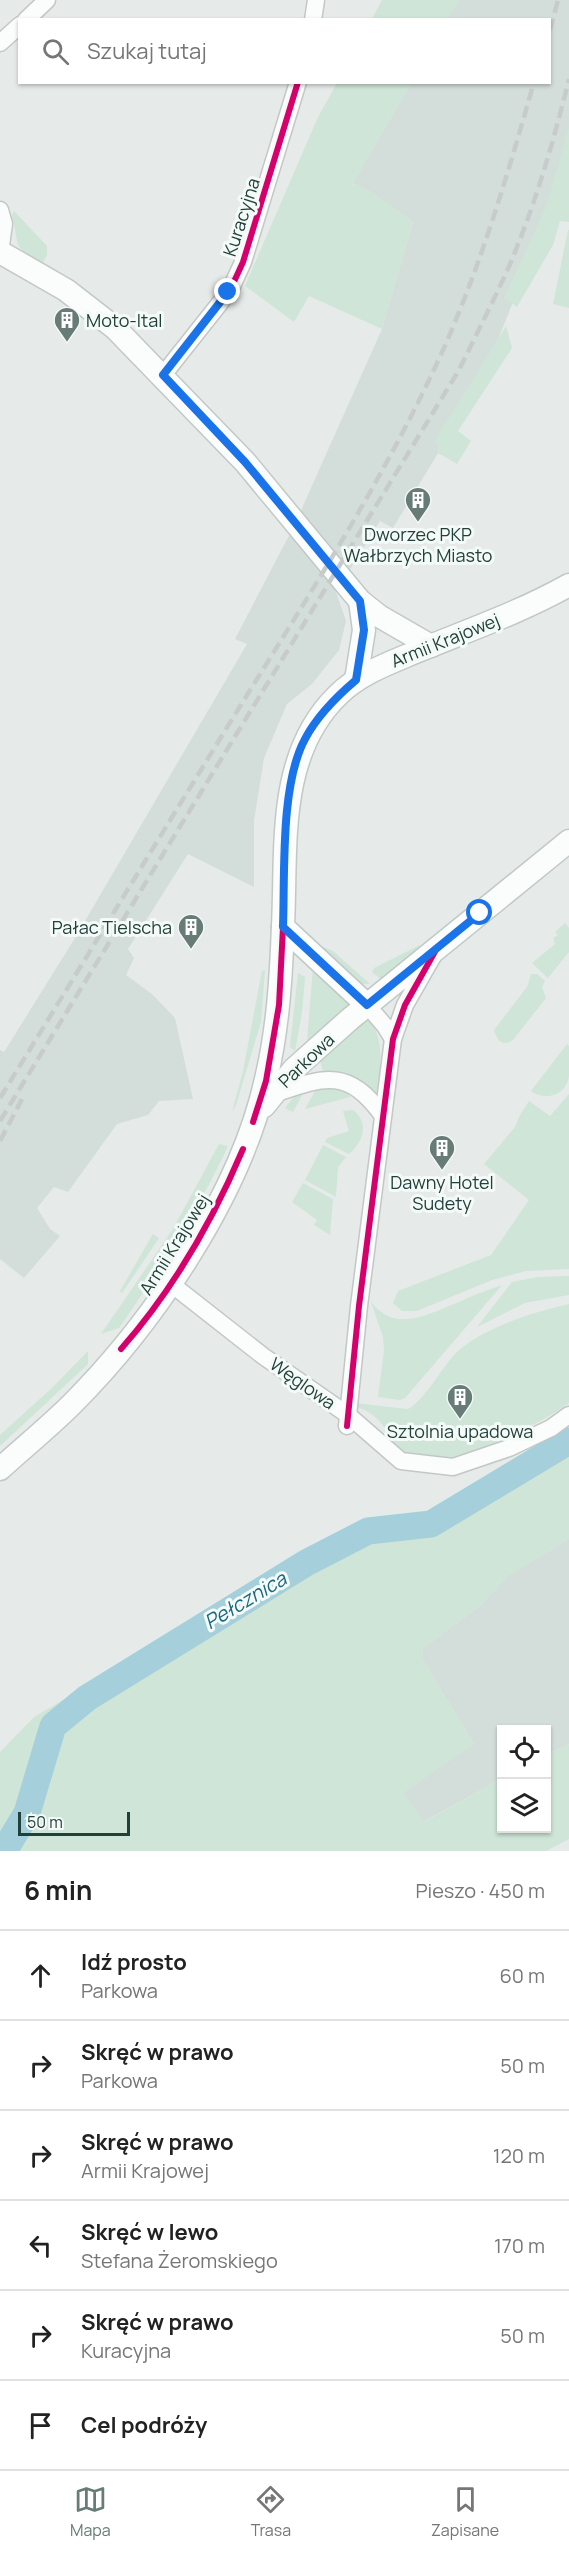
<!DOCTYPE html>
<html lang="pl">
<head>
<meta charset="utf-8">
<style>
  :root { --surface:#fff; --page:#f6f6f6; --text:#222; --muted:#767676; --line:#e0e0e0; --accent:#677c77 }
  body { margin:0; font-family:Manrope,sans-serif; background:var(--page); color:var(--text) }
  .controls { position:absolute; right:18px; bottom:18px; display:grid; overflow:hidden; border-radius:0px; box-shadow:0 2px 4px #0004 }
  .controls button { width:54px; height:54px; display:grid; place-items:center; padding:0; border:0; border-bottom:2px solid var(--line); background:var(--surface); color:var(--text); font:30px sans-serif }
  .scale { position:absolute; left:18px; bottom:15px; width:112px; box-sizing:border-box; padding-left:6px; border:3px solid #22403a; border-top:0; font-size:16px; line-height:21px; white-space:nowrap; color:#22403a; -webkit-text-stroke:4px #f4faf7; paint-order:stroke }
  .stop { position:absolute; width:18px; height:18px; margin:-14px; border:4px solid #1a73e8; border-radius:50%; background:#fff }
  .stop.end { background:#1a73e8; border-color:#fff; box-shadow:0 2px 6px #0008 }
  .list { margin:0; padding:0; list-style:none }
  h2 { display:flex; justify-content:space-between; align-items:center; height:78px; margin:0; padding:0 24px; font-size:26px }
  h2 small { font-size:20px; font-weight:400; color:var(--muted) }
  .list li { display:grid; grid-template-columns:39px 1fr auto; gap:18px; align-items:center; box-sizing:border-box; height:90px; padding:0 24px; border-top:2px solid var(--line) }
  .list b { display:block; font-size:22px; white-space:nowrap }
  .list p { margin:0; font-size:20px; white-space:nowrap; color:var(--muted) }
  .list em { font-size:20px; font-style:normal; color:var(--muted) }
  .icon { flex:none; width:33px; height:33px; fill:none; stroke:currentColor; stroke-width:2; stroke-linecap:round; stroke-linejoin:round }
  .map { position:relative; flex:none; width:569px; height:1851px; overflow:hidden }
  .search { position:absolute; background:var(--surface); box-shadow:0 2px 4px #0004; left:18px; right:18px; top:18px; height:66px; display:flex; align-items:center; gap:15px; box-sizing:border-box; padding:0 21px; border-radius:0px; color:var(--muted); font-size:22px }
  .sheet { height:618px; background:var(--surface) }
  nav { display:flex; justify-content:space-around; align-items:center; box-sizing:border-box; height:84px; border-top:2px solid var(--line); background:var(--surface); font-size:16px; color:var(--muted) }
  nav a { display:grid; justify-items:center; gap:3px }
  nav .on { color:var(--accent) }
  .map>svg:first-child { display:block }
  .built { fill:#d3ddd9 }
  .green { fill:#cee5d7 }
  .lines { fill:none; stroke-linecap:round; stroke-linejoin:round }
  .river { stroke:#a5d0db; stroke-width:27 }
  .minor-casing { stroke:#c3c8c6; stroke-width:19 }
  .secondary-casing { stroke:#c1c9c6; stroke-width:25 }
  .minor { stroke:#fbfcfc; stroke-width:16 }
  .secondary { stroke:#fbfcfc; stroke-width:22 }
  .rail { stroke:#c7ccca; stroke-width:4.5; stroke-dasharray:12 6; stroke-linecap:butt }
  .cycleway-casing { stroke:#f4faf7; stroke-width:10 }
  .cycleway { stroke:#d6006c; stroke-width:6 }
  .route { stroke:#1a73e8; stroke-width:8 }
  .labels { text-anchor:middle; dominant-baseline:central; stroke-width:6; stroke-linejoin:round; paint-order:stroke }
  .street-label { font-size:18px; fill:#22403a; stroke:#f4faf7 }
  .poi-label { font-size:18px; fill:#22403a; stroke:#f4faf7 }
  .water-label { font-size:20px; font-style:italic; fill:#19677f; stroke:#f4faf7 }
</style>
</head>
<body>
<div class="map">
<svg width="569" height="1851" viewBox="0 0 569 1851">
  <rect width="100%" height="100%" fill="#e6ebe9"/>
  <g class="built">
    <polygon points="459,0 569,0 569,144 560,185 495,347 435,441 439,445 438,453 393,528 380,521 336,592 346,621 339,650 312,684 287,704 264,758 254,821 254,887 188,854 128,949 134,958 126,975 152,994 175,1018 193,1099 159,1101 148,1115 117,1124 68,1192 54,1187 37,1208 50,1229 60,1236 24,1278 0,1259 0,1050 4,1052 75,938 247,644 235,639 294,526 382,329 413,222 374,194 353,183 411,83 550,82 550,20 447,19"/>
    <polygon points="569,1539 569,1744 547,1754 546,1730 502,1730 501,1779 423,1822 314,1851 474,1744 422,1658 423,1648 480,1606 508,1576"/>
  </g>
  <g class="green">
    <polygon points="382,0 459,0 447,19 372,19"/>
    <polygon points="337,83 411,83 353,183 374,194 413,222 382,329 309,296 294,322 245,286 318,117"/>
    <polygon points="569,126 569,222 560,221 553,245 517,307 504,298 547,204"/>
    <path d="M14 211 47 246V255L42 264C11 245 20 247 12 216Z"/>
    <polygon points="568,230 569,230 569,308 553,304"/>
    <polygon points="506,326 512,348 458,431 471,441 457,464 438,453 439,445 434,442"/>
    <polygon points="565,923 569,928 569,952 548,978 532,963 555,944 553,938 558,935 555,932"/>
    <polygon points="420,945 419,950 382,980 372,972 374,968"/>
    <polygon points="321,946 333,951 370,984 360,984 317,948"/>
    <polygon points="313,967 351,1002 350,1006 307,1041"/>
    <polygon points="265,970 261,1022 236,1105 232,1112 243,1071 262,971"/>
    <polygon points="298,973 305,977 302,1013 295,1051 290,1047"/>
    <path d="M531 974H537L545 981 542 987 546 998 513 1040C503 1047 497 1041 494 1030L527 987Z"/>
    <path d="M365 1021H371C386 1045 379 1072 377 1098 362 1080 346 1073 323 1072L320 1059Z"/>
    <path d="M567 1044 569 1046C569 1056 569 1067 569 1076 566 1096 545 1101 531 1091Z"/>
    <polygon points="325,1085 346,1091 350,1097 305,1109 318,1086"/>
    <polygon points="305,1090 293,1112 285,1108 293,1098"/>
    <polygon points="569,1094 569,1269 526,1271 492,1280 417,1311 402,1311 393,1303 398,1291 491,1255 529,1200 484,1164 515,1127 520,1115 529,1101 550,1116"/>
    <path d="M353 1110C370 1123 363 1143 349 1154L325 1142 327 1138 349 1131 343 1111Z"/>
    <path d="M219 1144 228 1146C198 1211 159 1270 119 1328L101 1334 173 1229Z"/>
    <polygon points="323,1145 346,1157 338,1167 336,1197 305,1180"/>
    <polygon points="303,1183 333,1199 330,1235 314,1225 317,1220 292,1202"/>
    <polygon points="153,1234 159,1238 122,1293 120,1291"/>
    <polygon points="569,1276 569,1295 525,1303 477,1327 512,1282 538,1277"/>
    <path d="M502 1285 405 1398 400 1400 378 1397 384 1351 383 1337 371 1302C396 1334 428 1314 459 1302 473 1295 488 1290 502 1285Z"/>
    <path d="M569 1304V1403C539 1425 465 1461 428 1460 418 1460 406 1454 396 1451 390 1432 376 1410 354 1407L355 1403 408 1409C426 1399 441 1368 456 1353 480 1329 536 1311 569 1304Z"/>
    <polygon points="88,1351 88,1364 0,1446 0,1435 52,1388"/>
    <polygon points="569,1435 569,1539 508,1576 480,1606 423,1648 422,1658 474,1744 404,1793 424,1822 501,1779 502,1828 546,1828 547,1754 569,1744 569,1839 546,1851 0,1851 0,1752 34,1717 361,1525 384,1522 423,1524 459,1513"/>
  </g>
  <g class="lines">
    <polyline class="river" points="4,1851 27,1813 53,1726 87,1698 306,1563 368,1531 431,1524 569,1441"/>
    <g class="minor-casing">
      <g id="minor">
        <polyline points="26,20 47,0"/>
        <polyline points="313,20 316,0"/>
        <polyline points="0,43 20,25"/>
        <polyline points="0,210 4,224 0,252"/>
        <polyline points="163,375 220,303 232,286 243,262 298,82"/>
        <polyline points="367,1005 385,1026 393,1039"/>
        <path d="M274 1094C324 1077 348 1067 383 1116"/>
        <polyline points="170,1283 263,1356 348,1415 401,1461 453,1467 509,1448 551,1428 569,1415"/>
        <polyline points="347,1426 359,1306 393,1039 405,1005 433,956"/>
      </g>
    </g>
    <g class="secondary-casing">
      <g id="secondary">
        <polyline points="0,252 66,290 115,328 245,462 360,601 379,616 431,646"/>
        <polyline points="356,680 364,630 360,601"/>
        <polyline points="283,927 367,1005"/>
        <polyline points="264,1106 294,1069 350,1019 569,841"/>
        <path d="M0 1469C24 1447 49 1427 72 1404 154 1322 241 1193 266 1079 278 1029 281 978 283 926 287 847 276 755 338 695 360 673 390 663 418 651 469 630 521 612 569 585"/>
      </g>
    </g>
    <use href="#minor" class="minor"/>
    <use href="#secondary" class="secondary"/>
    <g class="rail">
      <polyline points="550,30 558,0"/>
      <path d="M0 1098C80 968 159 838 239 708 309 595 382 482 438 361 479 272 507 177 534 82"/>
      <path d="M0 1121 459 370C475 337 492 304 507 271 534 209 553 144 569 79"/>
      <polyline points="0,1141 22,1099"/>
    </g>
    <g class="cycleway-casing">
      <g id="cycleway">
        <polyline points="163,375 220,303 232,286 243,262 298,82"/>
        <polyline points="253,1122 266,1081 279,1005 283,927"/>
        <path d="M121 1349C172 1291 213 1220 243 1149"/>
        <polyline points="347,1426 359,1306 393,1039 405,1005 437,948"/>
      </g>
    </g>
    <use href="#cycleway" class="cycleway"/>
  </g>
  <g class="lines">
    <path class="route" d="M228 292 163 375 245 462 360 601 364 630 356 680C336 697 317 716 305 739 280 785 285 874 283 927L367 1005 480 913"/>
  </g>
  <defs>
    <g id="building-pin" transform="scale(1.35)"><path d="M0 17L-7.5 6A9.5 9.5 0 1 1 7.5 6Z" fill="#677c77" stroke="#f4faf7"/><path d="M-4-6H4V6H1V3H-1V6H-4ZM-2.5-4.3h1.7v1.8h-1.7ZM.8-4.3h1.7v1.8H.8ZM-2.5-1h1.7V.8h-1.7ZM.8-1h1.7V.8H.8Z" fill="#fff"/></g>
  </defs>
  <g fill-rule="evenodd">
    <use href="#building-pin" x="67" y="320"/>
    <use href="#building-pin" x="418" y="500"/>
    <use href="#building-pin" x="191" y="927"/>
    <use href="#building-pin" x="442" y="1148"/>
    <use href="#building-pin" x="460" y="1397"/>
  </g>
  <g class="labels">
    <g class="street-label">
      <text transform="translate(241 217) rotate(-72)">Kuracyjna</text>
      <text transform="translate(445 640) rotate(-22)">Armii Krajowej</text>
      <text transform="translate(306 1060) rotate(-44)">Parkowa</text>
      <text transform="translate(174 1244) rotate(-58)">Armii Krajowej</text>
      <text transform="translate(303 1383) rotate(35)">Węglowa</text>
    </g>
    <g class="poi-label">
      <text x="86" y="320" text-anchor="start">Moto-Ital</text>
      <text x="418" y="534">Dworzec PKP<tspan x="418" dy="21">Wałbrzych Miasto</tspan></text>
      <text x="172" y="927" text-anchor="end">Pałac Tielscha</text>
      <text x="442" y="1182">Dawny Hotel<tspan x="442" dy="21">Sudety</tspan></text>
      <text x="460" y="1431">Sztolnia upadowa</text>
    </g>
    <g class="water-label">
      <text transform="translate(245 1600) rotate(-31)">Pełcznica</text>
    </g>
  </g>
</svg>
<div class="controls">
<button><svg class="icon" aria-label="locate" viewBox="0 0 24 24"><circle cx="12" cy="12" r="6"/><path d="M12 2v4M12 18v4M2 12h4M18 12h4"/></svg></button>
<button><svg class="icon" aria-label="layers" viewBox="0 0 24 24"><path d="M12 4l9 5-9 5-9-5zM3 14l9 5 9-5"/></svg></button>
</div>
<div class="scale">50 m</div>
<div class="stop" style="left:480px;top:913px"></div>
<div class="stop end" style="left:228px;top:292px"></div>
<div class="search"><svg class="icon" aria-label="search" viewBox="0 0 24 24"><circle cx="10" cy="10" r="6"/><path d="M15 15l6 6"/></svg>Szukaj tutaj</div>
</div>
<section class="sheet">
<h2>6 min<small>Pieszo · 450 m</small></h2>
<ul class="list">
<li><svg class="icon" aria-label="ahead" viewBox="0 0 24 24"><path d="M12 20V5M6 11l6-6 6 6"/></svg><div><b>Idź prosto</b><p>Parkowa</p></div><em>60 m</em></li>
<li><svg class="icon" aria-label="right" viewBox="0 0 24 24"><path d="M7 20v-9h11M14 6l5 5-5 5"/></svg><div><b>Skręć w prawo</b><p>Parkowa</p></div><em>50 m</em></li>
<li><svg class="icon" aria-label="right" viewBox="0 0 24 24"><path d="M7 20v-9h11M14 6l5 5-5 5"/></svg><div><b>Skręć w prawo</b><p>Armii Krajowej</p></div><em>120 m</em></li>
<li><svg class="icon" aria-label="left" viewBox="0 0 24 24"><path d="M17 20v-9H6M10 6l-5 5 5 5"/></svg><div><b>Skręć w lewo</b><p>Stefana Żeromskiego</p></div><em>170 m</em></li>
<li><svg class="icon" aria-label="right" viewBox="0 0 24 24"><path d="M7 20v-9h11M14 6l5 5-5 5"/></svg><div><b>Skręć w prawo</b><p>Kuracyjna</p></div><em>50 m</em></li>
<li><svg class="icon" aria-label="arrive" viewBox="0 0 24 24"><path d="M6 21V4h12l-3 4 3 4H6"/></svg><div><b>Cel podróży</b></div></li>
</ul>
</section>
<nav>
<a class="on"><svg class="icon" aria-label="map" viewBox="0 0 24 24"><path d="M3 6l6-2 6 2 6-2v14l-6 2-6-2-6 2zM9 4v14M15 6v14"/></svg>Mapa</a>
<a><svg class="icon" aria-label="directions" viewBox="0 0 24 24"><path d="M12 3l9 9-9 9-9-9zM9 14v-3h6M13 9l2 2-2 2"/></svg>Trasa</a>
<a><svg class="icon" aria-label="saved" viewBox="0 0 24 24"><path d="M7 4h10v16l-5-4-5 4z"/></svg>Zapisane</a>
</nav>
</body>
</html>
